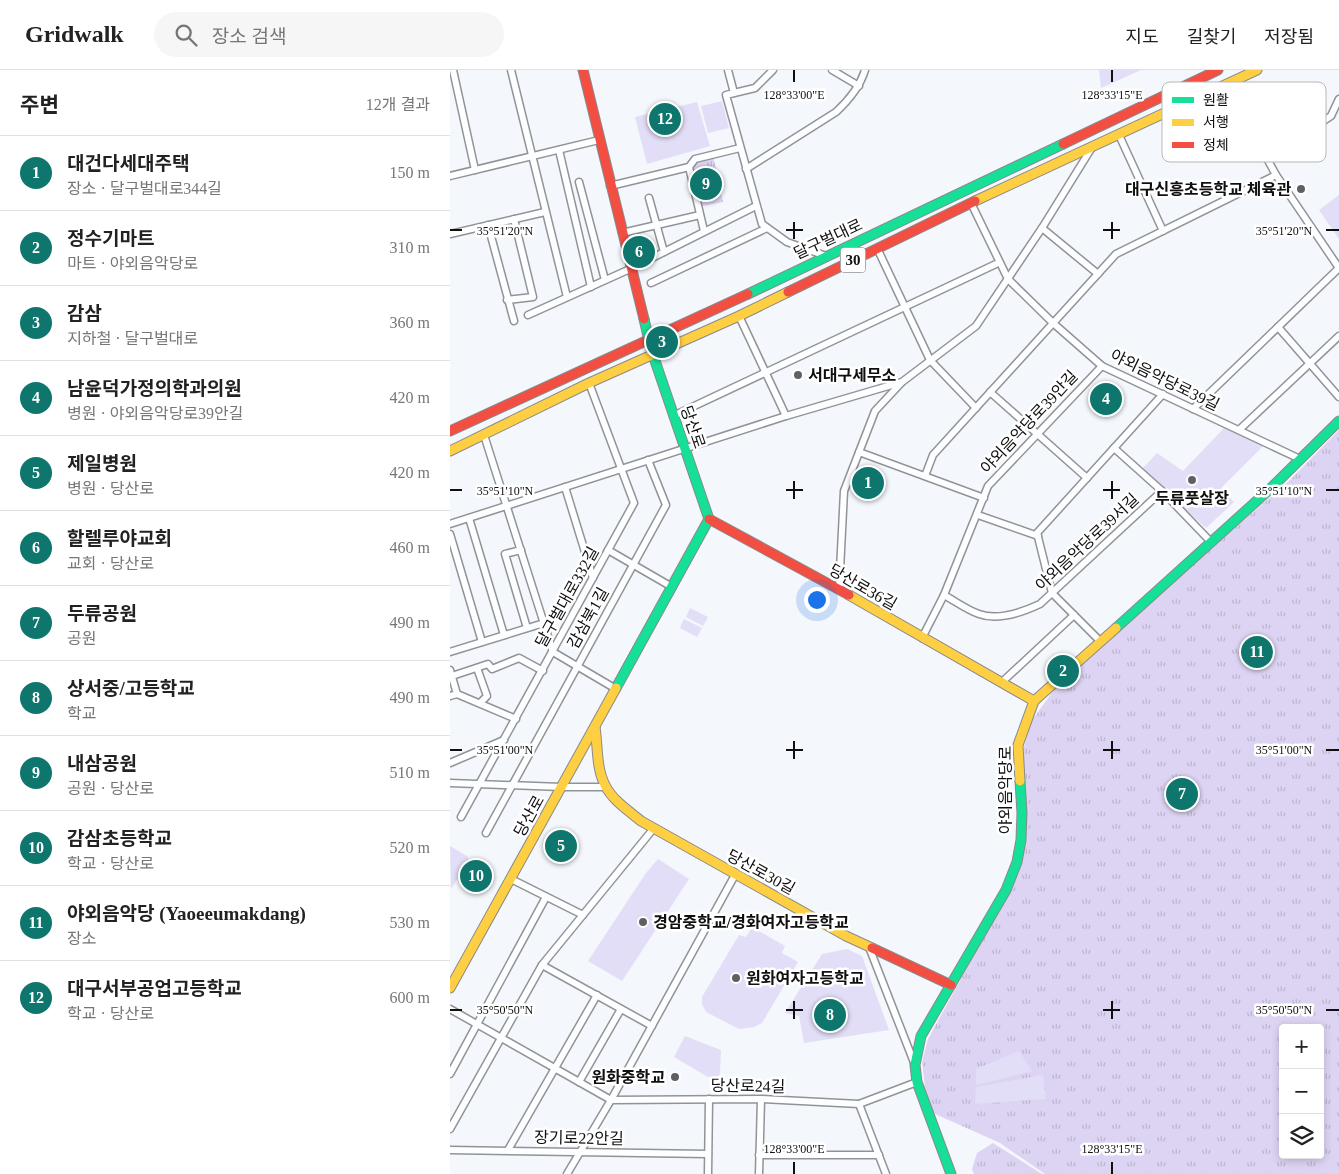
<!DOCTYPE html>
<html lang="ko">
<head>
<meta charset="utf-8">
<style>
  :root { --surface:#fff; --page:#f6f6f6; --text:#222; --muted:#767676; --line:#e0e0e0; --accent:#0f766e }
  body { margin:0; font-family:"Times New Roman","Noto Sans KR",serif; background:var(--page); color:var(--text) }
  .controls { position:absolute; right:15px; bottom:15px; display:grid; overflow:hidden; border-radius:5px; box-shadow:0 2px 8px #0003 }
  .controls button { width:45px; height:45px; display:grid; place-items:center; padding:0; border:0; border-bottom:1px solid var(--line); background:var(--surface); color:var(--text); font:25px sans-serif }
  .you { position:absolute; left:366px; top:529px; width:18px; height:18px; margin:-12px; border:4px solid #fff; border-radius:50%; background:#1a73e8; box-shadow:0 0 0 8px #1a73e833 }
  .badge { display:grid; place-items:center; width:32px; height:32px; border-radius:50%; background:var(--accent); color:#fff; font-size:16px; font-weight:700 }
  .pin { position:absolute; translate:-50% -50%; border:2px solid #fff; box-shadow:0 1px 5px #0006 }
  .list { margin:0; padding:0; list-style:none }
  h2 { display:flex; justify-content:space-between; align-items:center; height:65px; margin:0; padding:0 20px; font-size:21px }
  h2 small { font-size:16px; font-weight:400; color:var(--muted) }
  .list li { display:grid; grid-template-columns:32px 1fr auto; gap:15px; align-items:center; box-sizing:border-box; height:75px; padding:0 20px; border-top:1px solid var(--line) }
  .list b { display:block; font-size:19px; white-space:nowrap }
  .list p { margin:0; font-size:16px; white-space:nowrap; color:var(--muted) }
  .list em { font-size:16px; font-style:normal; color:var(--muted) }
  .icon { flex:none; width:28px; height:28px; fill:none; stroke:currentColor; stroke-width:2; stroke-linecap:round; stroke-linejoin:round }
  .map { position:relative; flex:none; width:889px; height:1104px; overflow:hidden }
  header { display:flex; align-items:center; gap:30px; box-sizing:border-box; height:70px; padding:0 25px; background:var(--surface); border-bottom:1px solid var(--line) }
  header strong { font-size:24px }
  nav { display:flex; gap:28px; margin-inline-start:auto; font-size:18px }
  .search { width:350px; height:45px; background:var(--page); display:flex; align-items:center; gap:12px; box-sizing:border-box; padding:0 18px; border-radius:28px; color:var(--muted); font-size:19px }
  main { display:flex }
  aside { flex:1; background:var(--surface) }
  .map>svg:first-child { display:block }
  .grass { fill:url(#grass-tufts); fill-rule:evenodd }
  .pitch { fill:#e2def7 }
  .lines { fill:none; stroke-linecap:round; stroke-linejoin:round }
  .street-casing { stroke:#929396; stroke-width:9 }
  .fast-casing { stroke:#898a8c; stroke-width:11 }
  .slow-casing { stroke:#898a8c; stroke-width:11 }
  .jam-casing { stroke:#898a8c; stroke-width:11 }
  .street { stroke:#fdfeff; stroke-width:6 }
  .fast { stroke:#16e098; stroke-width:9 }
  .slow { stroke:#ffcf43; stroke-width:9 }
  .jam { stroke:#f24e42; stroke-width:9 }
  .ticks { fill:none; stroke:#0f0f0f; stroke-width:2 }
  .poi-dot { fill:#5f6062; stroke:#fff; stroke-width:2 }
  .labels { text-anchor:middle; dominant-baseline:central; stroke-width:5; stroke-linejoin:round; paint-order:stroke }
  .shield { fill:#fff; stroke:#575757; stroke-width:1 }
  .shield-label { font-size:15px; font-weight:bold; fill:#0f0f0f }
  .poi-label { font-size:16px; font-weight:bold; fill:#0f0f0f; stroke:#fff; text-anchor:start }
  .street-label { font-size:16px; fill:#0f0f0f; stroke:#fff }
  .key { fill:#fff; stroke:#b7b7b7; stroke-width:1 }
  .key-label { font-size:14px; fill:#0f0f0f }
  .ticks-label { font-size:12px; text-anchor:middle; fill:#0f0f0f; stroke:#fff; stroke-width:5; stroke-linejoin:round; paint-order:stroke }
</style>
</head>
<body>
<header>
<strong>Gridwalk</strong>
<div class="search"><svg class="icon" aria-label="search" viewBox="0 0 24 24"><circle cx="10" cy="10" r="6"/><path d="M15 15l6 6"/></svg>장소 검색</div>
<nav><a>지도</a><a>길찾기</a><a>저장됨</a></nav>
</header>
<main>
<aside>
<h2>주변<small>12개 결과</small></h2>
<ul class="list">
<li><span class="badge">1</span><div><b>대건다세대주택</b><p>장소 · 달구벌대로344길</p></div><em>150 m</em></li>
<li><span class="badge">2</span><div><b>정수기마트</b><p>마트 · 야외음악당로</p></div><em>310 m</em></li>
<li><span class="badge">3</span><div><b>감삼</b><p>지하철 · 달구벌대로</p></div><em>360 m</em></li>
<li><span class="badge">4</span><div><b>남윤덕가정의학과의원</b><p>병원 · 야외음악당로39안길</p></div><em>420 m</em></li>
<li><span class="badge">5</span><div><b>제일병원</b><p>병원 · 당산로</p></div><em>420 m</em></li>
<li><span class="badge">6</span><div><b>할렐루야교회</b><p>교회 · 당산로</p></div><em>460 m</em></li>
<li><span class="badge">7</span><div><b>두류공원</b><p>공원</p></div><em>490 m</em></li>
<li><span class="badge">8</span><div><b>상서중/고등학교</b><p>학교</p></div><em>490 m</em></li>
<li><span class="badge">9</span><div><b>내삼공원</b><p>공원 · 당산로</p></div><em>510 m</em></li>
<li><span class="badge">10</span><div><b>감삼초등학교</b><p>학교 · 당산로</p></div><em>520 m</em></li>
<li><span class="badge">11</span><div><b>야외음악당 (Yaoeeumakdang)</b><p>장소</p></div><em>530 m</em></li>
<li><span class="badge">12</span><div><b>대구서부공업고등학교</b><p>학교 · 당산로</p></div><em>600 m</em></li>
</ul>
</aside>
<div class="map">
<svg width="889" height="1104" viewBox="0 0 889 1104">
  <defs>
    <pattern id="grass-tufts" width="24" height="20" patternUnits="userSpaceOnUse" patternTransform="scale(1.25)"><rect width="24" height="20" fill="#ddd4f3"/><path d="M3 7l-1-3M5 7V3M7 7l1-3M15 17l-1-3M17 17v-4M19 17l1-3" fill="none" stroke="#bcb5cf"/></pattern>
  </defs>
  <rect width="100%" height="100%" fill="#f4f7fc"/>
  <g class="grass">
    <polygon points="263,85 273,132 248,137 239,97 245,89"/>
    <path d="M889 360V1104H595L550 1073 483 1043 475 1017 472 992 478 969 524 885 569 794 574 677 582 650 604 620 696 534 837 413ZM833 958H870V1085H833Z"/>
    <polygon points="543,1073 592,1104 524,1104 522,1099 527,1083"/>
  </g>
  <g class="pitch">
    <polygon points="649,0 691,0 651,18"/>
    <polygon points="272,31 279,58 258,63 251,36"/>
    <polygon points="247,32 260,76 197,94 185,47"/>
    <polygon points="889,125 889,169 869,140"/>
    <polygon points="775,357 816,373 771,418 784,432 756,458 692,399 707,383 733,401"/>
    <polygon points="240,538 258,547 253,556 236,547"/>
    <polygon points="234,549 252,558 247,567 230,558"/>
    <polygon points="0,776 17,786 19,791 1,819"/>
    <polygon points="208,789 239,809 172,911 138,891 196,803"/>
    <polygon points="302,857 335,876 332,883 348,892 312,953 304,957 289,959 256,942 252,934 252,927 289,865 296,867"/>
    <polygon points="397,879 412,886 439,960 354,973 349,946 335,943 372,884"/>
    <polygon points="235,966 271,980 270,1004 268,1007 258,1007 224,987"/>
    <polygon points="569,981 582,1001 526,1015 526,999"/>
    <polygon points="593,1005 596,1029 525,1034 526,1017"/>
  </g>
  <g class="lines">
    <g class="street-casing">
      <g id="street">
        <polyline points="3,0 25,100"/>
        <polyline points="61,0 117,227"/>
        <polyline points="278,0 284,23 276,25 312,154 337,172 376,186"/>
        <polyline points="382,0 409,16"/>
        <polyline points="777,15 826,105 889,198"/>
        <polyline points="284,23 305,18 323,0"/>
        <polyline points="669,65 713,161"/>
        <polyline points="109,80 141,217"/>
        <polyline points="817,88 881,46 889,29"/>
        <polyline points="239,97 254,161"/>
        <path d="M296 99 386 42C399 30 410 17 415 0"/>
        <polyline points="0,106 149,70"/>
        <polyline points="129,112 155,210"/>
        <polyline points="160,116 239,97 245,89 290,78"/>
        <polyline points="199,128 214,182"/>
        <polyline points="521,133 558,209 603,253 652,296 850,389"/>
        <polyline points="38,155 64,251"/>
        <polyline points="592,158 648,204"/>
        <polyline points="172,163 250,145"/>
        <polyline points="0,164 95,142"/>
        <polyline points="427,178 480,290 526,338"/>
        <polyline points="201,213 317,158"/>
        <polyline points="57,230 83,227 64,149"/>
        <polyline points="78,245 180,199 306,136"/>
        <polyline points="289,246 336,346"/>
        <polyline points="828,257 889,327"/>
        <polyline points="540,322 637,408"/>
        <polyline points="743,339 889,198"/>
        <polyline points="223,346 546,194"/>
        <polyline points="789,360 889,266"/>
        <polyline points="34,365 103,582 166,619"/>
        <polyline points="664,378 712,421 760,471"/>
        <polyline points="409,382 534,428"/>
        <polyline points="475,406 483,385 666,184 826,105"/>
        <polyline points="115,417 143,508"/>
        <polyline points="528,445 588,466"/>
        <polyline points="19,448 54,565"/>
        <polyline points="0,454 336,346 452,312"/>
        <polyline points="0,464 32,572"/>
        <polyline points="71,480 55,484 77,558"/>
        <polyline points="158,480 222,517"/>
        <polyline points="389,520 394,421 425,341 452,312 526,256 592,158 641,79"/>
        <path d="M494 525C505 531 517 540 529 544 548 551 573 542 590 534L712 421"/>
        <polyline points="472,568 494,525 538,416 652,296"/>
        <polyline points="650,571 602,523 587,463 713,324"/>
        <polyline points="0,582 94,553"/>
        <polyline points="27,598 37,626 30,633"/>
        <polyline points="0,600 7,624 66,649"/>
        <polyline points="2,606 38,594 42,599 69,588 93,601"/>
        <polyline points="551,613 624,545"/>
        <polyline points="0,626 7,624"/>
        <polyline points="0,693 54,670"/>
        <polyline points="0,713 112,717 156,717"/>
        <polyline points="11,747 184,433 139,313"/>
        <polyline points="36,763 216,435 198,390"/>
        <polyline points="61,809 133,845"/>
        <polyline points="419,877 465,995"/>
        <polyline points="92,895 202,956"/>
        <polyline points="0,939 161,1030 311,1029 409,1034 467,1012"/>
        <polyline points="0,1004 96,827"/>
        <polyline points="129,1012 171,939"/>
        <polyline points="409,1034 436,1104"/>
        <polyline points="0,1059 92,895 204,758"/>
        <polyline points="0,1080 258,1084"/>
        <polyline points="58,1080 147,925"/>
        <polyline points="309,1085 429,1085"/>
        <polyline points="117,1104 161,1030 285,805"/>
        <polyline points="258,1104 259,1029"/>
        <polyline points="309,1104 311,1029"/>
      </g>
    </g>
    <g class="fast-casing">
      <g id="fast">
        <polyline points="298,224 613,74"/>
        <polyline points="666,558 821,418 889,351"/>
        <polyline points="166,618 259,449 201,279 194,249"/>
        <polyline points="501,1104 467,1012 465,995 471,966 556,820 567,792 571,770 572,743 570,711"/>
      </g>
    </g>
    <g class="slow-casing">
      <g id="slow">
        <polyline points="525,131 807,0"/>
        <polyline points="0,381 139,313 289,246 338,222"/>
        <polyline points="399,525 584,631"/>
        <path d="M145 657C148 676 146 698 155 715 162 730 179 741 191 751L396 866 422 878"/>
        <polyline points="570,711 568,675 584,631 666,558"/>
        <polyline points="0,918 166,618"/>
      </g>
    </g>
    <g class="jam-casing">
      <g id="jam">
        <polyline points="133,0 194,249"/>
        <polyline points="613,74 768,0"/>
        <polyline points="338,222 525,131"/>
        <polyline points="0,361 298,224"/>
        <polyline points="259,449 399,525"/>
        <polyline points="422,878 501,915"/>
      </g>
    </g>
    <use href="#street" class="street"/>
    <use href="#fast" class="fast"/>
    <use href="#slow" class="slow"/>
    <use href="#jam" class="jam"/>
  </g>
  <path class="ticks" d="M344 0V12M662 0V12M344 152V169M662 152V169M0 160H12M336 160H353M653 160H670M876 160H889M344 411V429M662 411V429M0 420H12M336 420H353M653 420H670M876 420H889M344 671V689M662 671V689M0 680H12M336 680H353M653 680H670M876 680H889M344 931V949M662 931V949M0 940H12M336 940H353M653 940H670M876 940H889M344 1092V1104M662 1092V1104"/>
  <g class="poi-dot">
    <circle cx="851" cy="119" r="5"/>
    <circle cx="348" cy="305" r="5"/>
    <circle cx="742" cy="410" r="5"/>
    <circle cx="193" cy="852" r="5"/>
    <circle cx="286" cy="908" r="5"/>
    <circle cx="225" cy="1007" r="5"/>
  </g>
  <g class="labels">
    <rect class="shield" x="390.5" y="177.5" width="25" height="25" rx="4"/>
    <g class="shield-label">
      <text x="403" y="190">30</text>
    </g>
    <g class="poi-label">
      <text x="841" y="119" text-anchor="end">대구신흥초등학교 체육관</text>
      <text x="358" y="305">서대구세무소</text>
      <text x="742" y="428" text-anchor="middle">두류풋살장</text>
      <text x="203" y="852">경암중학교/경화여자고등학교</text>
      <text x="296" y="908">원화여자고등학교</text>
      <text x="215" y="1007" text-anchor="end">원화중학교</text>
    </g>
    <g class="street-label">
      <text transform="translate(378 169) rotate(-25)">달구벌대로</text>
      <text transform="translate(715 310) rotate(26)">야외음악당로39길</text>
      <text transform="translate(579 352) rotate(-47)">야외음악당로39안길</text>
      <text transform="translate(243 357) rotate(71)">당산로</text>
      <text transform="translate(637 472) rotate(-43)">야외음악당로39서길</text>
      <text transform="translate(413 517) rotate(30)">당산로36길</text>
      <text transform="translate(117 527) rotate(-61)">달구벌대로332길</text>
      <text transform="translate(138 548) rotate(-61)">감삼북1길</text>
      <text transform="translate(555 720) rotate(-90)">야외음악당로</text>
      <text transform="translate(79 746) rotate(-61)">당산로</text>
      <text transform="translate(311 802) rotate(29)">당산로30길</text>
      <text transform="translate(298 1016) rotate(1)">당산로24길</text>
      <text transform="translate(129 1068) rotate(1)">장기로22안길</text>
    </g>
  </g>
  <rect x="712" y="12" width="164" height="80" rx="8" class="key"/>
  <rect x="722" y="27" width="22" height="6" fill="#16e098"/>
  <rect x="722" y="49" width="22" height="7" fill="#ffcf43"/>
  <rect x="722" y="72" width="22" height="6" fill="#f24e42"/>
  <g class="key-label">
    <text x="753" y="35">원활</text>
    <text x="753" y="57">서행</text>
    <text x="753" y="80">정체</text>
  </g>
  <g class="ticks-label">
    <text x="344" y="29">128°33'00"E</text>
    <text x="662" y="29">128°33'15"E</text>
    <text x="55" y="165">35°51'20"N</text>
    <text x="834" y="165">35°51'20"N</text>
    <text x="55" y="425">35°51'10"N</text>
    <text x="834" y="425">35°51'10"N</text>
    <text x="55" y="684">35°51'00"N</text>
    <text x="834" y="684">35°51'00"N</text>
    <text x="55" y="944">35°50'50"N</text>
    <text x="834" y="944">35°50'50"N</text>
    <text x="344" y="1083">128°33'00"E</text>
    <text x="662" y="1083">128°33'15"E</text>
  </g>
</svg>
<div class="controls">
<button>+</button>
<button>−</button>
<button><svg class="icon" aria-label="layers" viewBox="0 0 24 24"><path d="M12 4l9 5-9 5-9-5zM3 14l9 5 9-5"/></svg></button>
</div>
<div class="you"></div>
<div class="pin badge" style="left:418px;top:413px">1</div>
<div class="pin badge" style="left:613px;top:601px">2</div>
<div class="pin badge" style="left:212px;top:272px">3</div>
<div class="pin badge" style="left:656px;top:329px">4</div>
<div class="pin badge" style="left:111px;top:776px">5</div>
<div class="pin badge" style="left:189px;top:182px">6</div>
<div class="pin badge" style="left:732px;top:724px">7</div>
<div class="pin badge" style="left:380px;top:945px">8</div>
<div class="pin badge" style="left:256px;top:114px">9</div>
<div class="pin badge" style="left:26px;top:806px">10</div>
<div class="pin badge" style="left:807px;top:582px">11</div>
<div class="pin badge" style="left:215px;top:49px">12</div>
</div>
</main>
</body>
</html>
